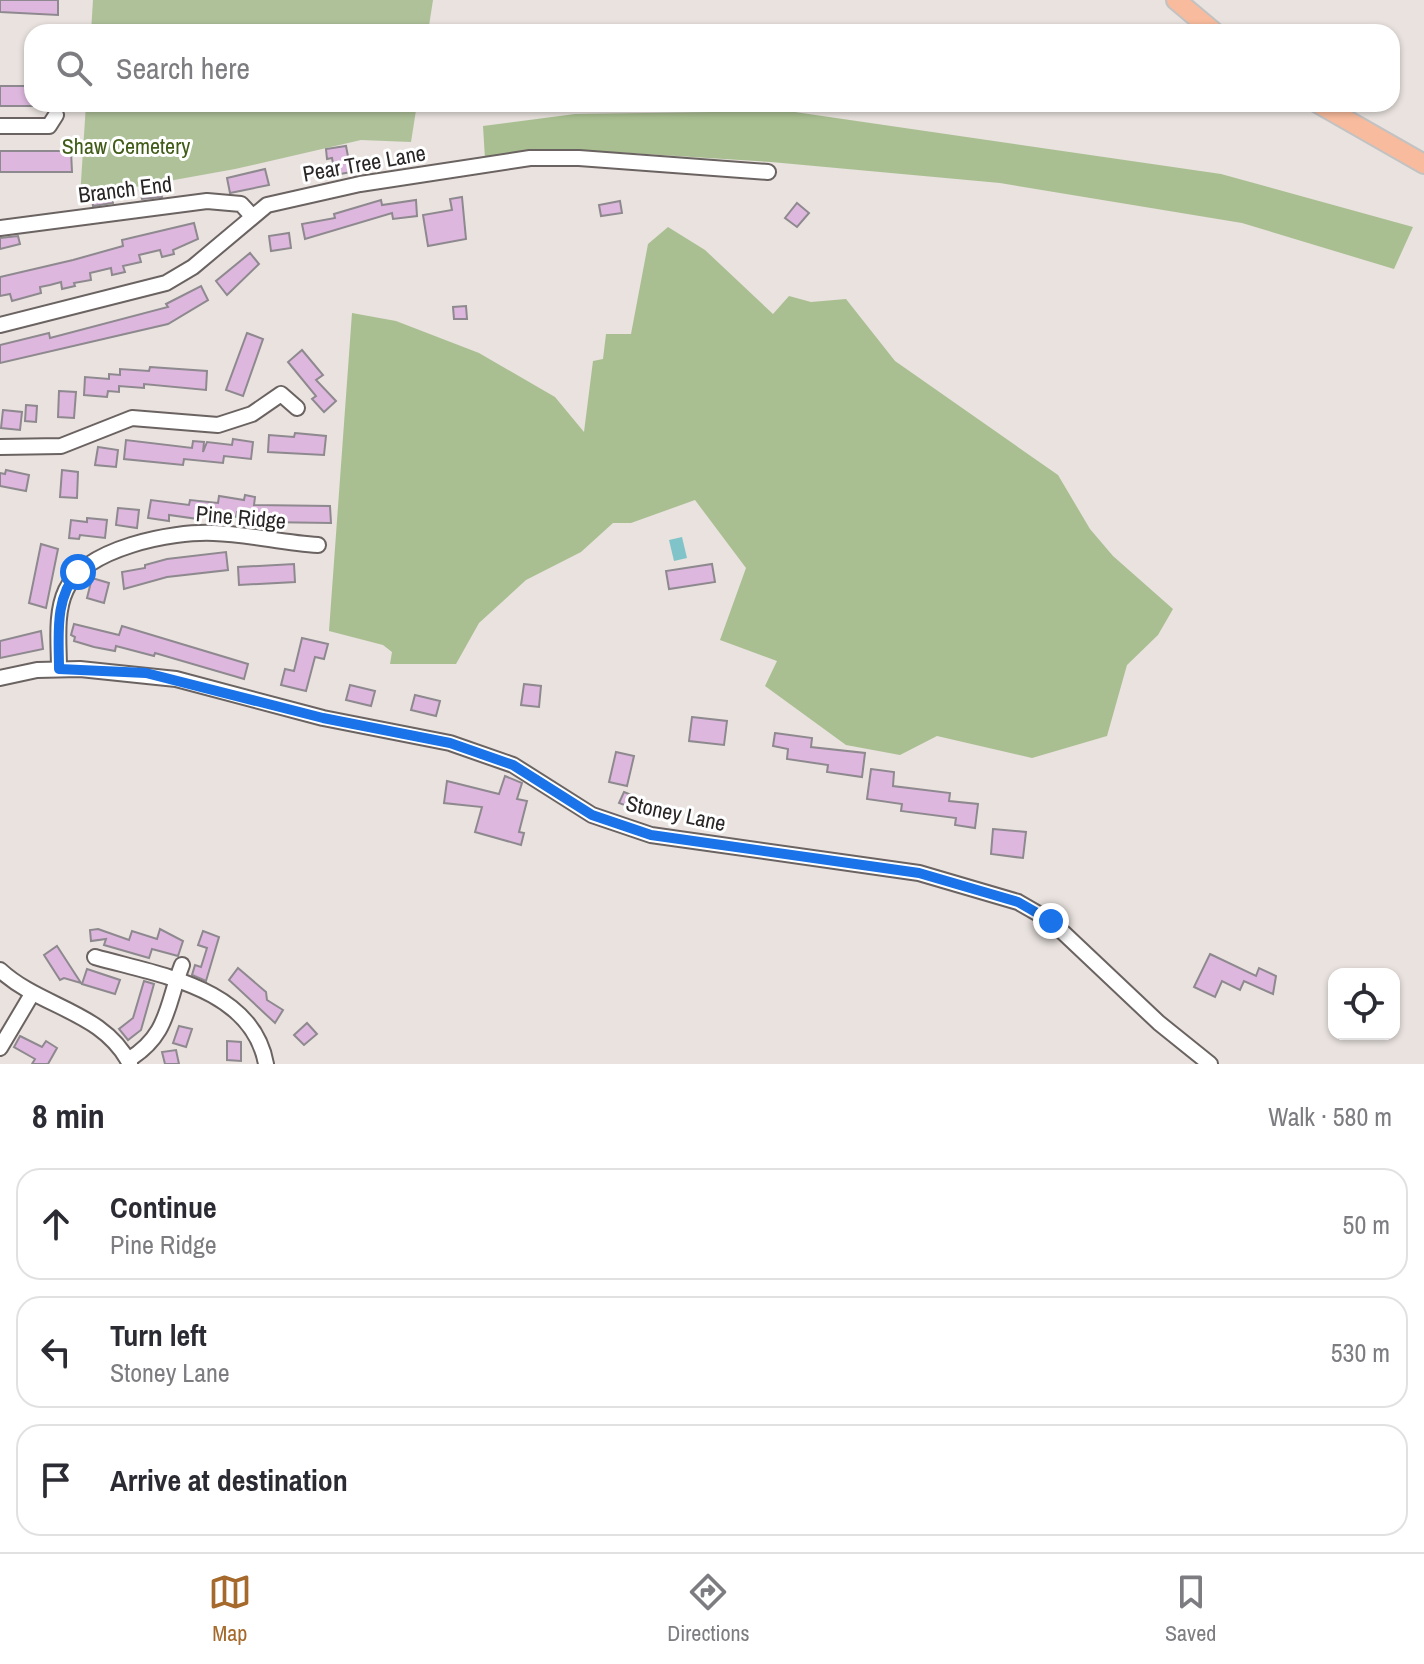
<!DOCTYPE html>
<html lang="en">
<head>
<meta charset="utf-8">
<style>
  :root { --surface:#fff; --page:#f7f7f7; --text:#2b2b33; --muted:#7c7c81; --line:#e1e1e2; --accent:#a5692b }
  body { margin:0; font-family:"Archivo Narrow",sans-serif; background:var(--page); color:var(--text) }
  .controls { position:absolute; right:24px; bottom:24px; display:grid; overflow:hidden; border-radius:16px; box-shadow:0 2px 6px #0004 }
  .controls button { width:72px; height:72px; display:grid; place-items:center; padding:0; border:0; border-bottom:2px solid var(--line); background:var(--surface); color:var(--text); font:40px sans-serif }
  .stop { position:absolute; width:24px; height:24px; margin:-18px; border:6px solid #1a73e8; border-radius:50%; background:#fff }
  .stop.end { background:#1a73e8; border-color:#fff; box-shadow:0 2px 8px #0008 }
  .list { margin:0; padding:0; list-style:none }
  h2 { display:flex; justify-content:space-between; align-items:center; height:104px; margin:0; padding:0 32px; font-size:34px }
  h2 small { font-size:26px; font-weight:400; color:var(--muted) }
  .list li { display:grid; grid-template-columns:52px 1fr auto; gap:24px; align-items:center; box-sizing:border-box; height:112px; margin:0 16px 16px; padding:0 16px; border:2px solid var(--line); border-radius:24px }
  .list b { display:block; font-size:30px; white-space:nowrap }
  .list p { margin:0; font-size:26px; white-space:nowrap; color:var(--muted) }
  .list em { font-size:26px; font-style:normal; color:var(--muted) }
  .icon { flex:none; width:44px; height:44px; fill:none; stroke:currentColor; stroke-width:2; stroke-linecap:round; stroke-linejoin:round }
  .map { position:relative; flex:none; width:1424px; height:1064px; overflow:hidden }
  .search { position:absolute; background:var(--surface); box-shadow:0 2px 6px #0004; left:24px; right:24px; top:24px; height:88px; display:flex; align-items:center; gap:20px; box-sizing:border-box; padding:0 28px; border-radius:24px; color:var(--muted); font-size:30px }
  .sheet { height:488px; background:var(--surface) }
  nav { display:flex; justify-content:space-around; align-items:center; box-sizing:border-box; height:112px; border-top:2px solid var(--line); background:var(--surface); font-size:22px; color:var(--muted) }
  nav a { display:grid; justify-items:center; gap:4px }
  nav .on { color:var(--accent) }
  .map>svg:first-child { display:block }
  .green { fill:#aec199 }
  .forest { fill:#a9bf91 }
  .water { fill:#80c4c9 }
  .building { fill:#deb7de; stroke:#8e898e; stroke-width:2 }
  .lines { fill:none; stroke-linecap:round; stroke-linejoin:round }
  .minor-casing { stroke:#6a6361; stroke-width:18 }
  .major-casing { stroke:#c3c2c2; stroke-width:22 }
  .minor { stroke:#fff; stroke-width:14 }
  .major { stroke:#f8bb9d; stroke-width:18 }
  .route { stroke:#1a73e8; stroke-width:10 }
  .labels { text-anchor:middle; dominant-baseline:central; stroke-width:6; stroke-linejoin:round; paint-order:stroke }
  .park-label { font-size:22px; fill:#415c18; stroke:#fff }
  .street-label { font-size:22px; fill:#282524; stroke:#fff }
</style>
</head>
<body>
<div class="map">
<svg width="1424" height="1064" viewBox="0 0 1424 1064">
  <rect width="100%" height="100%" fill="#e9e2df"/>
  <g class="green">
    <polygon points="93,0 433,0 428,32 91,32"/>
    <polygon points="86,104 417,104 411,142 361,140 235,169 80,197"/>
  </g>
  <g class="forest">
    <polygon points="788,111 1221,174 1413,227 1394,269 1242,223 1000,183 771,162 597,151 485,159 483,126 575,114"/>
    <polygon points="668,227 705,250 773,314 789,296 811,302 846,299 895,361 1058,475 1090,529 1113,556 1173,609 1158,635 1127,665 1107,736 1032,758 937,736 900,755 846,745 765,686 777,661 720,640 746,568 695,500 631,523 613,523 581,552 526,580 479,623 456,664 390,664 392,652 383,645 329,631 352,313 396,321 479,353 555,397 584,432 593,361 603,359 606,334 631,334 648,244"/>
  </g>
  <polygon class="water" points="682,537 687,558 674,561 669,540"/>
  <g class="building">
    <polygon points="0,0 58,0 58,15 0,12"/>
    <rect x="0" y="86" width="32" height="20"/>
    <polygon points="346,146 351,172 335,175 332,158 327,159 326,149"/>
    <polygon points="0,151 71,151 72,172 0,172"/>
    <polygon points="265,169 269,185 230,193 227,178"/>
    <polygon points="160,186 162,197 142,199 140,191"/>
    <polygon points="112,194 113,203 93,206 92,196"/>
    <polygon points="462,197 466,239 428,246 423,215 452,210 450,199"/>
    <polygon points="381,200 382,205 416,200 417,216 393,219 392,213 305,239 302,224 335,218 334,214"/>
    <polygon points="620,201 622,213 601,216 599,205"/>
    <polygon points="797,203 809,213 797,227 785,218"/>
    <polygon points="194,223 198,239 173,250 174,254 162,257 160,250 139,255 141,262 123,266 125,272 112,275 111,268 90,273 91,280 74,283 75,286 62,289 61,282 50,285 40,287 41,293 12,301 10,294 0,296 0,277 73,260 123,246 122,240"/>
    <polygon points="289,233 291,248 271,251 269,236"/>
    <polygon points="18,236 20,244 0,249 0,238"/>
    <polygon points="250,253 259,264 227,295 216,281"/>
    <polygon points="201,286 208,300 168,324 0,363 0,345 49,333 50,338 168,307 166,304"/>
    <polygon points="466,306 467,319 454,319 453,307"/>
    <polygon points="247,333 263,339 243,396 226,390"/>
    <polygon points="302,350 323,375 316,380 336,401 324,412 312,399 316,396 288,362"/>
    <polygon points="150,367 207,371 206,390 144,384 144,388 119,386 119,392 108,391 107,397 84,395 85,377 109,379 109,374 120,375 120,369 149,371"/>
    <polygon points="59,391 76,392 74,418 58,417"/>
    <polygon points="26,405 37,406 36,422 25,421"/>
    <polygon points="3,410 22,412 20,430 1,428"/>
    <polygon points="295,433 326,436 324,455 268,452 269,435 294,437"/>
    <polygon points="233,439 253,442 251,459 224,456 223,463 184,459 183,465 124,459 126,440 192,448 193,441 204,442 203,452 207,442 232,445"/>
    <polygon points="98,447 118,450 116,467 95,465"/>
    <polygon points="6,470 29,475 26,491 0,486 0,473 5,474"/>
    <polygon points="62,470 78,472 77,498 60,497"/>
    <polygon points="245,495 255,497 254,505 330,506 331,523 264,522 264,515 237,512 236,517 199,512 198,519 169,515 169,521 148,518 151,500 189,505 190,500 218,503 219,496 244,500"/>
    <polygon points="118,508 139,510 137,528 116,525"/>
    <polygon points="87,518 107,520 105,538 80,535 79,539 69,538 71,520 87,522"/>
    <polygon points="41,544 58,549 46,608 29,603"/>
    <polygon points="226,552 228,570 167,577 124,589 122,572 145,568 145,565 167,559"/>
    <polygon points="294,564 295,582 239,585 238,567"/>
    <polygon points="712,564 715,582 669,589 666,571"/>
    <polygon points="92,578 109,583 104,603 87,598"/>
    <polygon points="74,624 119,635 122,626 248,664 244,679 155,653 154,656 116,646 115,651 94,647 74,641 75,637 71,635"/>
    <polygon points="41,631 43,649 0,658 0,641"/>
    <polygon points="302,638 328,644 324,659 315,657 306,691 281,685 285,669 294,671"/>
    <polygon points="524,684 541,686 539,707 521,705"/>
    <polygon points="350,685 375,691 371,706 346,700"/>
    <polygon points="415,695 440,701 436,716 411,710"/>
    <polygon points="692,717 727,721 724,745 689,741"/>
    <polygon points="775,733 812,738 811,747 865,753 862,777 827,772 828,765 787,759 788,749 773,746"/>
    <polygon points="616,752 634,756 627,786 609,782"/>
    <polygon points="871,769 894,772 893,786 950,793 949,801 978,804 975,828 955,825 956,818 901,811 902,804 867,799"/>
    <polygon points="505,776 522,783 517,799 527,801 519,832 524,833 521,845 475,832 482,807 444,803 447,781 499,794"/>
    <polygon points="624,792 634,796 630,807 619,803"/>
    <polygon points="993,829 1026,832 1023,858 991,854"/>
    <polygon points="98,929 129,940 132,931 157,939 160,929 183,941 178,956 152,949 149,958 104,945 106,939 91,941 90,930"/>
    <polygon points="203,931 219,937 206,981 192,975 195,965 201,967 207,948 198,945"/>
    <polygon points="57,946 81,983 64,978 60,980 44,955"/>
    <polygon points="1210,954 1256,976 1259,968 1276,976 1273,994 1244,981 1240,990 1222,981 1215,997 1194,987"/>
    <polygon points="238,968 266,992 267,1000 283,1010 275,1023 229,980"/>
    <polygon points="87,969 120,980 115,994 82,984"/>
    <polygon points="144,981 154,984 141,1030 128,1040 119,1029 133,1018"/>
    <polygon points="307,1023 317,1034 304,1045 294,1035"/>
    <polygon points="179,1026 192,1029 186,1047 173,1043"/>
    <polygon points="20,1036 42,1047 46,1041 57,1048 48,1064 32,1064 35,1059 14,1047"/>
    <polygon points="227,1041 241,1042 241,1061 227,1060"/>
    <polygon points="176,1050 179,1064 165,1064 162,1052"/>
  </g>
  <g class="lines">
    <g class="minor-casing">
      <g id="minor">
        <polyline points="0,126 49,126 56,115"/>
        <polyline points="0,228 207,201 241,204 252,216"/>
        <polyline points="0,325 166,283 193,267 267,205 360,184 530,158 579,158 768,172"/>
        <polyline points="0,447 61,446 132,418 218,425 252,414 281,394 297,408"/>
        <path d="M59 669C59 644 55 613 66 590 85 548 172 531 214 533 249 534 283 543 318 545"/>
        <polyline points="0,678 37,670 80,669 176,679 323,718 450,743 513,765 592,815 651,835 919,873 1018,902 1051,921 1159,1023 1210,1064"/>
        <path d="M95 957C158 975 252 987 266 1064"/>
        <path d="M0 970C41 1008 103 1011 130 1064"/>
        <polyline points="0,1048 32,994"/>
        <path d="M128 1060C169 1035 166 1006 182 965"/>
      </g>
    </g>
    <g class="major-casing">
      <g id="major">
        <polyline points="1176,0 1214,32"/>
        <polyline points="1319,104 1424,164"/>
      </g>
    </g>
    <use href="#minor" class="minor"/>
    <use href="#major" class="major"/>
  </g>
  <g class="lines">
    <path class="route" d="M78 572C54 598 59 636 59 669L146 673 323 718 450 743 513 765 592 815 651 835 919 873 1018 902 1051 921"/>
  </g>
  <g class="labels">
    <g class="park-label">
      <text x="126" y="146">Shaw Cemetery</text>
    </g>
    <g class="street-label">
      <text transform="translate(364 163) rotate(-10)">Pear Tree Lane</text>
      <text transform="translate(125 189) rotate(-7)">Branch End</text>
      <text transform="translate(241 517) rotate(5)">Pine Ridge</text>
      <text transform="translate(676 813) rotate(12)">Stoney Lane</text>
    </g>
  </g>
</svg>
<div class="controls">
<button><svg class="icon" aria-label="locate" viewBox="0 0 24 24"><circle cx="12" cy="12" r="6"/><path d="M12 2v4M12 18v4M2 12h4M18 12h4"/></svg></button>
</div>
<div class="stop" style="left:78px;top:572px"></div>
<div class="stop end" style="left:1051px;top:921px"></div>
<div class="search"><svg class="icon" aria-label="search" viewBox="0 0 24 24"><circle cx="10" cy="10" r="6"/><path d="M15 15l6 6"/></svg>Search here</div>
</div>
<section class="sheet">
<h2>8 min<small>Walk · 580 m</small></h2>
<ul class="list">
<li><svg class="icon" aria-label="ahead" viewBox="0 0 24 24"><path d="M12 20V5M6 11l6-6 6 6"/></svg><div><b>Continue</b><p>Pine Ridge</p></div><em>50 m</em></li>
<li><svg class="icon" aria-label="left" viewBox="0 0 24 24"><path d="M17 20v-9H6M10 6l-5 5 5 5"/></svg><div><b>Turn left</b><p>Stoney Lane</p></div><em>530 m</em></li>
<li><svg class="icon" aria-label="arrive" viewBox="0 0 24 24"><path d="M6 21V4h12l-3 4 3 4H6"/></svg><div><b>Arrive at destination</b></div></li>
</ul>
</section>
<nav>
<a class="on"><svg class="icon" aria-label="map" viewBox="0 0 24 24"><path d="M3 6l6-2 6 2 6-2v14l-6 2-6-2-6 2zM9 4v14M15 6v14"/></svg>Map</a>
<a><svg class="icon" aria-label="directions" viewBox="0 0 24 24"><path d="M12 3l9 9-9 9-9-9zM9 14v-3h6M13 9l2 2-2 2"/></svg>Directions</a>
<a><svg class="icon" aria-label="saved" viewBox="0 0 24 24"><path d="M7 4h10v16l-5-4-5 4z"/></svg>Saved</a>
</nav>
</body>
</html>
